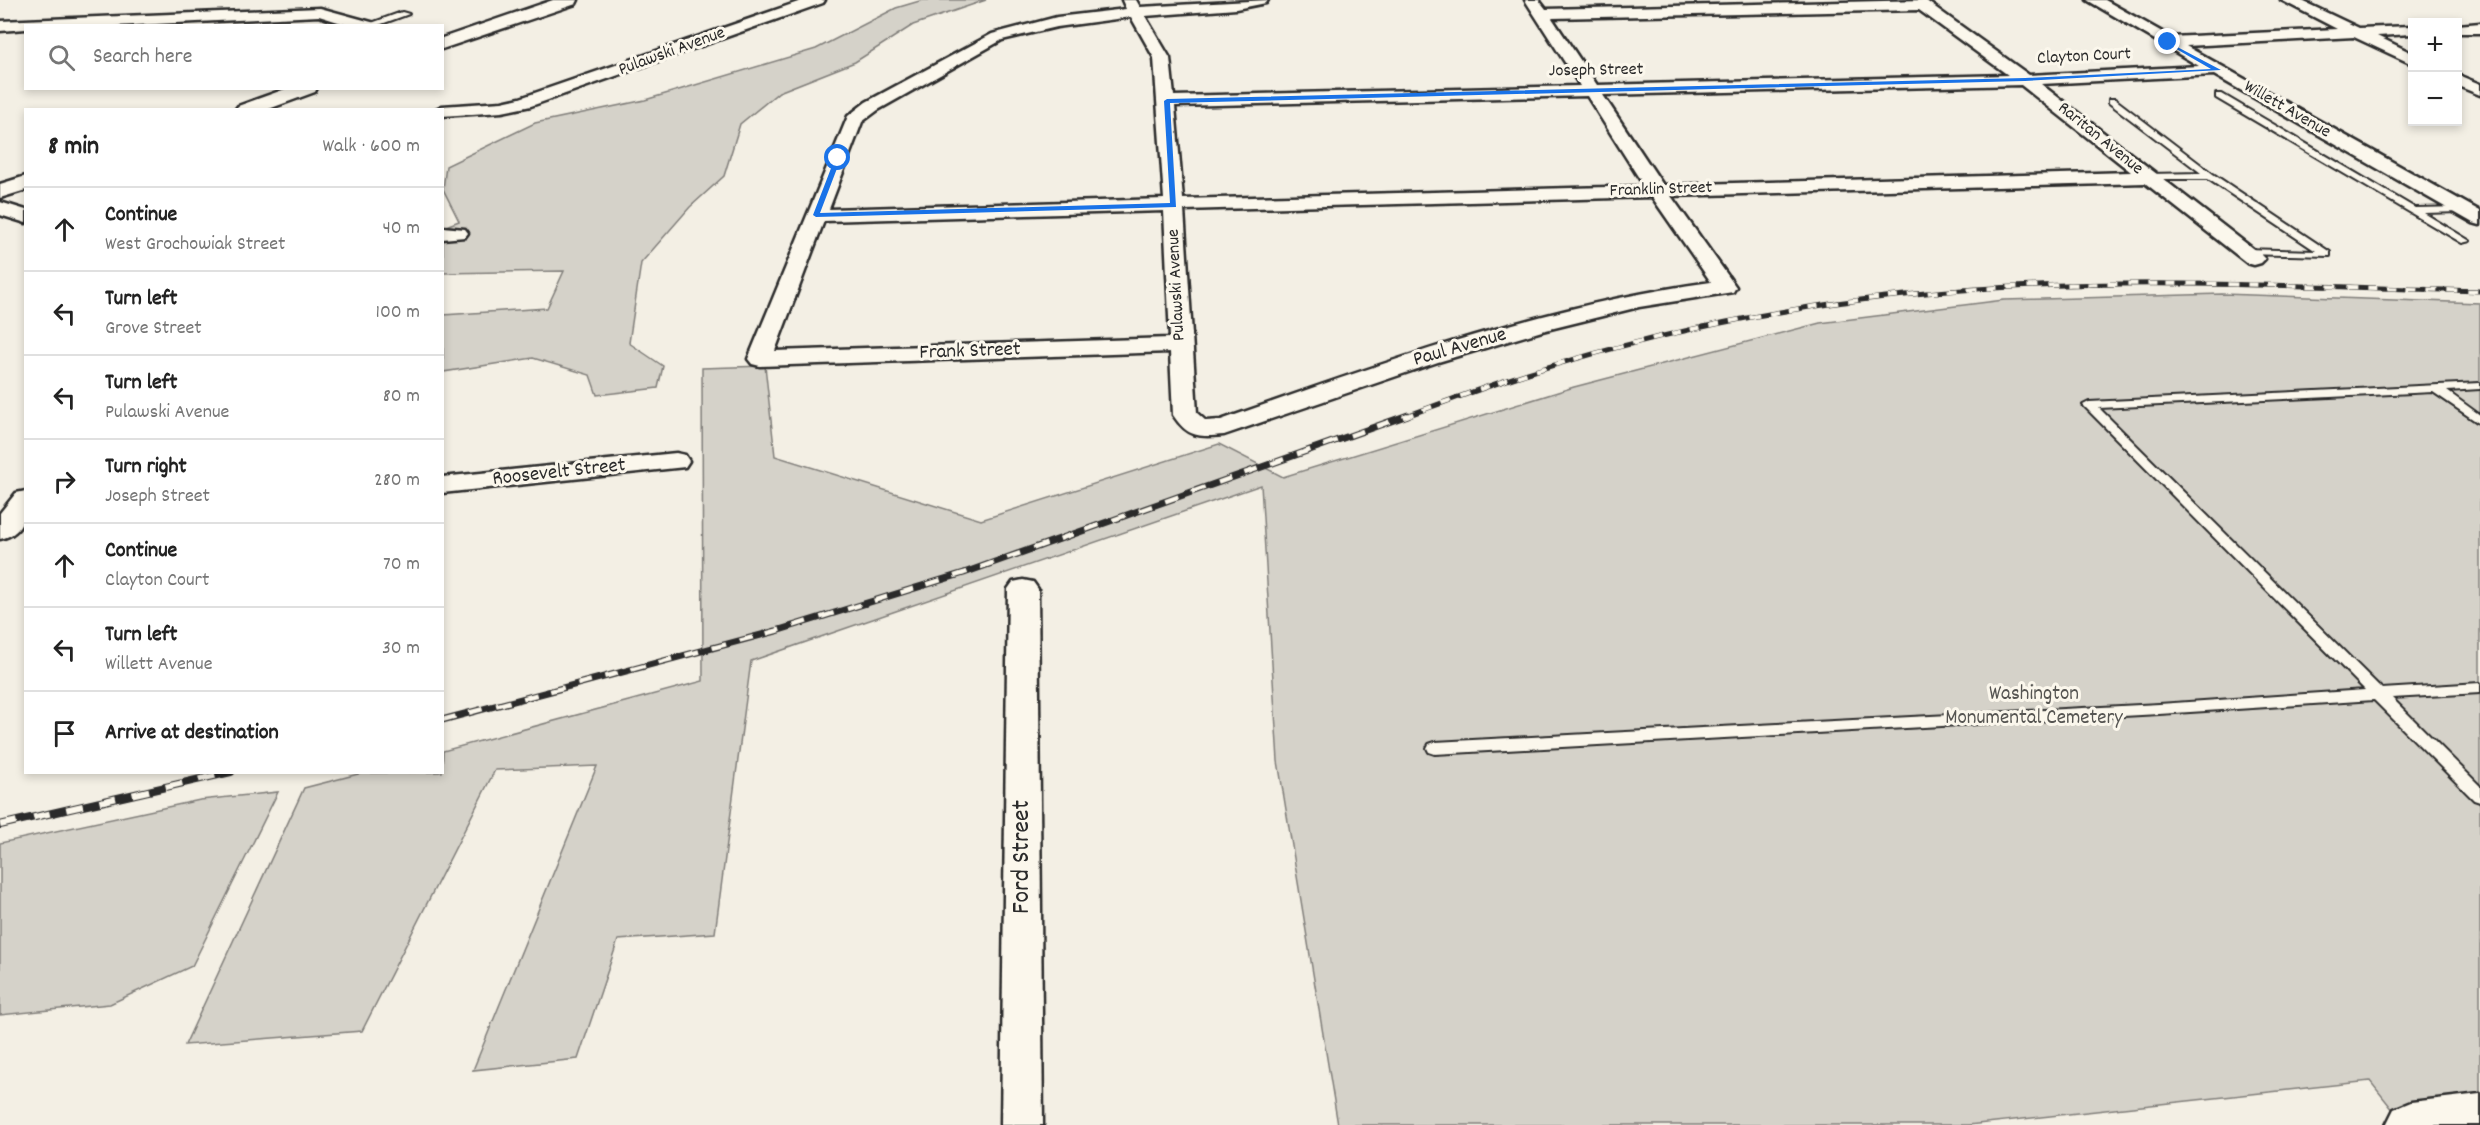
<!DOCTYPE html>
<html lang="en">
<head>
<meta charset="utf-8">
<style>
  :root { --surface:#fff; --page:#f6f6f6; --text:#222; --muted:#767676; --line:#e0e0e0 }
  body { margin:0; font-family:Dekko,sans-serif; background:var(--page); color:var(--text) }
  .controls { position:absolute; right:18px; top:18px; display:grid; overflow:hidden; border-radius:0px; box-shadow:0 3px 9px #0003 }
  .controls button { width:54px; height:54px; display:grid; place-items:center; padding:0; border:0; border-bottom:2px solid var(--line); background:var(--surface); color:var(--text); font:30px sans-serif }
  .stop { position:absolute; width:18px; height:18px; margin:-14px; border:4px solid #1a73e8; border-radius:50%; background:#fff }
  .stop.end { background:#1a73e8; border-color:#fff; box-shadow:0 2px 6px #0008 }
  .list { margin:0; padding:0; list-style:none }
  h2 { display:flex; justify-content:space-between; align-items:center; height:78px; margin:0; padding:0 24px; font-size:26px }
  h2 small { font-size:20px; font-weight:400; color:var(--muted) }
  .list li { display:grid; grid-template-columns:39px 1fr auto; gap:18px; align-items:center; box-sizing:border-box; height:84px; padding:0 24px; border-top:2px solid var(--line) }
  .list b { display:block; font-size:22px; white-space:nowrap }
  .list p { margin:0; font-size:20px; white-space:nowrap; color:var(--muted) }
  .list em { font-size:20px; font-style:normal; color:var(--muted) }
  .icon { flex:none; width:33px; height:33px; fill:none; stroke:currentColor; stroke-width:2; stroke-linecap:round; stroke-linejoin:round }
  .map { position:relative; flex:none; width:2480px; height:1125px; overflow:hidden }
  .search { position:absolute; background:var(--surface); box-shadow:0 3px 9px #0003; left:24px; top:24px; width:420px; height:66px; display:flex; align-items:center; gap:15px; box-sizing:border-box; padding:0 21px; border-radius:0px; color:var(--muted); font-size:22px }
  .panel { position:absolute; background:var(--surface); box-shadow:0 3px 9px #0003; left:24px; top:108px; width:420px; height:666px; border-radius:0px }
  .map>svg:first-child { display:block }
  .green { fill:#d5d2c9; stroke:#807e7a; stroke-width:1.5 }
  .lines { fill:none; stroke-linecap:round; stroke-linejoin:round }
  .lane-casing { stroke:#2b2b2b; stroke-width:4 }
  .street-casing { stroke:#2b2b2b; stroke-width:5 }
  .secondary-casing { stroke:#2b2b2b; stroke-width:5 }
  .primary-casing { stroke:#2b2b2b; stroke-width:5 }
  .lane { fill:#fbf7ec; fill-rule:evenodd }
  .street { fill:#fbf7ec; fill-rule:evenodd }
  .secondary { fill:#fbf7ec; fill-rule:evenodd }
  .primary { fill:#fbf7ec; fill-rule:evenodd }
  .rail-far2-casing { stroke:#2b2b2b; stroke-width:5 }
  .rail-far1-casing { stroke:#2b2b2b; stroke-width:7 }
  .rail-casing { stroke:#2b2b2b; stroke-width:8 }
  .rail-far2 { stroke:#fbf7ec; stroke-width:4; stroke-dasharray:10; stroke-linecap:butt }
  .rail-far1 { stroke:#fbf7ec; stroke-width:4.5; stroke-dasharray:14; stroke-linecap:butt }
  .rail { stroke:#fbf7ec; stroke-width:6; stroke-dasharray:17; stroke-linecap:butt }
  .route { fill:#1a73e8 }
  .labels { text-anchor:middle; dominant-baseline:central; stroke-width:6; stroke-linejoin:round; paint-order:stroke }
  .far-street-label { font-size:18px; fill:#2b2b2b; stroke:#fbf7ec }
  .street-label { font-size:21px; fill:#2b2b2b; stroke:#fbf7ec }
  .park-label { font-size:21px; fill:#565552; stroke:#fbf7ec }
  .near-street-label { font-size:26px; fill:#2b2b2b; stroke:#fbf7ec }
</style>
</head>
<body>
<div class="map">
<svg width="2480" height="1125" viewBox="0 0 2480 1125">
  <rect width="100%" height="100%" fill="#f3efe4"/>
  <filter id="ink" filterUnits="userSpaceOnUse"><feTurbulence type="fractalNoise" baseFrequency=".0167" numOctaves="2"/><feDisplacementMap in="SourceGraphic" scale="12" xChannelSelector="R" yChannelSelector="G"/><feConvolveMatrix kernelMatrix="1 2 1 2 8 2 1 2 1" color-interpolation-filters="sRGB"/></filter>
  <g filter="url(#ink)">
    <g class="green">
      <polygon points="923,0 986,0 913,25 855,62 779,92 740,124 724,176 690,207 641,263 629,343 663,366 658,388 597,395 590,375 533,358 443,372 443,315 547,308 564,271 443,273 443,227 459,221 443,189 446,166 535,123 645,100 816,49 896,8"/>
      <polygon points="2222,294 2480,303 2480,1125 2405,1125 2370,1081 1968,1125 1338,1125 1278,761 1261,485 751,661 715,933 618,940 578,1059 473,1070 597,766 495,770 362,1031 185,1045 304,788 362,773 442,772 443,751 703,681 702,368 765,366 775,456 981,520 1219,444 1283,477 1574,387 1820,323 2004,300"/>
      <polygon points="278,792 192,966 110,1004 0,1015 0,843 200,800"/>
    </g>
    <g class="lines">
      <g class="lane-casing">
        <g id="lane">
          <polygon points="402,12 409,14 376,26 366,25"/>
          <polygon points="2216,94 2222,94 2415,208 2464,207 2466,209 2461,212 2424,213 2470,241 2462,243 2216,98"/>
          <polygon points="2109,99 2115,99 2213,174 2330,252 2330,256 2242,254 2240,252 2245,249 2316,251 2208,179 2145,179 2144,177 2148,174 2201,173 2109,103"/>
          <polygon points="2480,383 2480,389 2447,391 2480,415 2480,424 2433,392 2099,408 2382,689 2480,683 2480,693 2392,698 2480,786 2480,802 2474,800 2374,700 2159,714 1435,754 1429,752 1427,748 1429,744 1435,742 2159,704 2365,690 2083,405 2089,402"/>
        </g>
      </g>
      <g class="street-casing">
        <g id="street">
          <polygon points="804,0 825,0 823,3 531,106 502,112 442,116 442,110 434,110 442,106 502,102 520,98"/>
          <path d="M1122 0H1136L1140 7 1268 0 1266 3 1236 9 1145 16 1170 58 1174 96 1580 86 1525 0H1539L1546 9 1925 0 2029 75 2199 66 2087 0H2105L2171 37 2337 29 2281 0H2300L2359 28 2412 26V34L2377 36 2412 53V64L2354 37 2186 46 2480 211V225L2473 223 2214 75 2041 84 2261 255 2265 259 2261 263 2254 265 2247 263 2145 183 1671 196 1736 287 1733 292 1639 307 1542 331 1438 362 1224 435C1199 437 1188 438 1173 415L1170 352 760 366 752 364 748 359 848 116 866 102 992 34 1057 17 1126 9ZM1919 10 2008 75 1597 85 1552 18ZM1131 17 1154 58 1164 199 829 209 862 122 878 110 1002 40 1057 27ZM2021 85 2131 172 1663 185 1603 95ZM1587 96 1644 186 1183 199 1175 106ZM1652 197 1711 282C1543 305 1380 364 1221 420L1206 421 1197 413 1184 210ZM1164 211 1170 338 775 351 824 221Z"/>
          <polygon points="320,8 375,23 377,26 351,26 319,16 115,26 26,26 26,29 0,31 0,21"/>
          <polygon points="2480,23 2480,33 2458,33 2458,25"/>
          <polygon points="2458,75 2480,84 2480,95 2458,86"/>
          <polygon points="0,202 26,210 26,223 0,215"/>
          <polygon points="442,227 465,229 468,233 465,237 442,239"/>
          <polygon points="676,453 685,455 689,461 685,467 442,493 442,477"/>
          <path d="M26 491C26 513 26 533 0 539V513L16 493Z"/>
          <polygon points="1023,580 1033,582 1038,589 1043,1125 1001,1125 1008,589 1013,582"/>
        </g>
      </g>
      <g class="secondary-casing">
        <polygon id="secondary" points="2480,1094 2480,1125 2386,1125 2394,1109 2411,1102"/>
      </g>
      <g class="primary-casing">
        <g id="primary">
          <polygon points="553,0 578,0 576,4 442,49 442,38"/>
          <polygon points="288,88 317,88 315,92 266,110 235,110 238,106"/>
          <polygon points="26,176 26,190 0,198 0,184"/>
        </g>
      </g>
      <use href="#lane" class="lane"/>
      <use href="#street" class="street"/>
      <use href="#secondary" class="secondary"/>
      <use href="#primary" class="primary"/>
      <g class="rail-far2-casing">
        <path id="rail-far2" d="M1404 417C1445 402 1487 386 1528 373 1653 334 1785 306 1915 294 2103 276 2292 286 2480 291"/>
      </g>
      <g class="rail-far1-casing">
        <polyline id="rail-far1" points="442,720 776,631 964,573 1408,415"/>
      </g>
      <g class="rail-casing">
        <polyline id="rail" points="0,825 231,772"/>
      </g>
      <use href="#rail-far2" class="rail-far2"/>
      <use href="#rail-far1" class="rail-far1"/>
      <use href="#rail" class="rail"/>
    </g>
  </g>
  <polygon class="route" points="2166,41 2221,70 2025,81 1170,103 1176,207 816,217 813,215 835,158 838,156 841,158 820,213 1170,203 1164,101 1167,99 2025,78 2211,69 2166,43"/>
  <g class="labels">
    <g class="far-street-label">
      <text transform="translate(672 52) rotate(-20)">Pulawski Avenue</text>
      <text transform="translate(2084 57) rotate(-3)">Clayton Court</text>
      <text transform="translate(1596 71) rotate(-1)">Joseph Street</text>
      <text transform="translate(2287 110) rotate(30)">Willett Avenue</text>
      <text transform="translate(2100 139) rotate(39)">Raritan Avenue</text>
      <text transform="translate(1661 190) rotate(-2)">Franklin Street</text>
      <text transform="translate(1177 285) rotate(-93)">Pulawski Avenue</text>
    </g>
    <g class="street-label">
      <text transform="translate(1460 348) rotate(-16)">Paul Avenue</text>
      <text transform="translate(970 352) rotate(-2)">Frank Street</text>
      <text transform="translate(559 473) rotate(-6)">Roosevelt Street</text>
    </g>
    <g class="park-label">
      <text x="2034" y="695">Washington<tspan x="2034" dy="24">Monumental Cemetery</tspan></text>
    </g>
    <g class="near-street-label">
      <text transform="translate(1022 857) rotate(-90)">Ford Street</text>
    </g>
  </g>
</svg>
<div class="controls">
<button>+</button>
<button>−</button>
</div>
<div class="stop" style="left:838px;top:158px"></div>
<div class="stop end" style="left:2168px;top:42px"></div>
<div class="search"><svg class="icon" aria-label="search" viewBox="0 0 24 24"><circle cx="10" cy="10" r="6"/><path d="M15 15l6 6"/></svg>Search here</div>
<section class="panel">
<h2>8 min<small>Walk · 600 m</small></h2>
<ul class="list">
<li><svg class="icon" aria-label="ahead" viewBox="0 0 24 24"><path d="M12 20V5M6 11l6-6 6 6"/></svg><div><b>Continue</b><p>West Grochowiak Street</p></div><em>40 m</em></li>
<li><svg class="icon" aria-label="left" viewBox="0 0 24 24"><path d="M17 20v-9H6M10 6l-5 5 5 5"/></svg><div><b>Turn left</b><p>Grove Street</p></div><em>100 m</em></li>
<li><svg class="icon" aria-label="left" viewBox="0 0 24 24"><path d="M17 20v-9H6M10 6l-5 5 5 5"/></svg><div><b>Turn left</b><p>Pulawski Avenue</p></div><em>80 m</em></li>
<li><svg class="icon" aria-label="right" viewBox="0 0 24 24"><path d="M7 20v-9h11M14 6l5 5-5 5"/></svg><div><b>Turn right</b><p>Joseph Street</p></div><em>280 m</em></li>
<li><svg class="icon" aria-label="ahead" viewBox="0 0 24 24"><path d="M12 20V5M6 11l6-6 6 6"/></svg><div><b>Continue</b><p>Clayton Court</p></div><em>70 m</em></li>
<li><svg class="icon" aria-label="left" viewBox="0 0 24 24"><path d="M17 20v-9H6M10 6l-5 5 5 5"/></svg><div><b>Turn left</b><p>Willett Avenue</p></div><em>30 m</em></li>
<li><svg class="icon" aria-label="arrive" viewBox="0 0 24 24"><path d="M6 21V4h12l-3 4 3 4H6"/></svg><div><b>Arrive at destination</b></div></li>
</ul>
</section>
</div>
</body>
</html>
